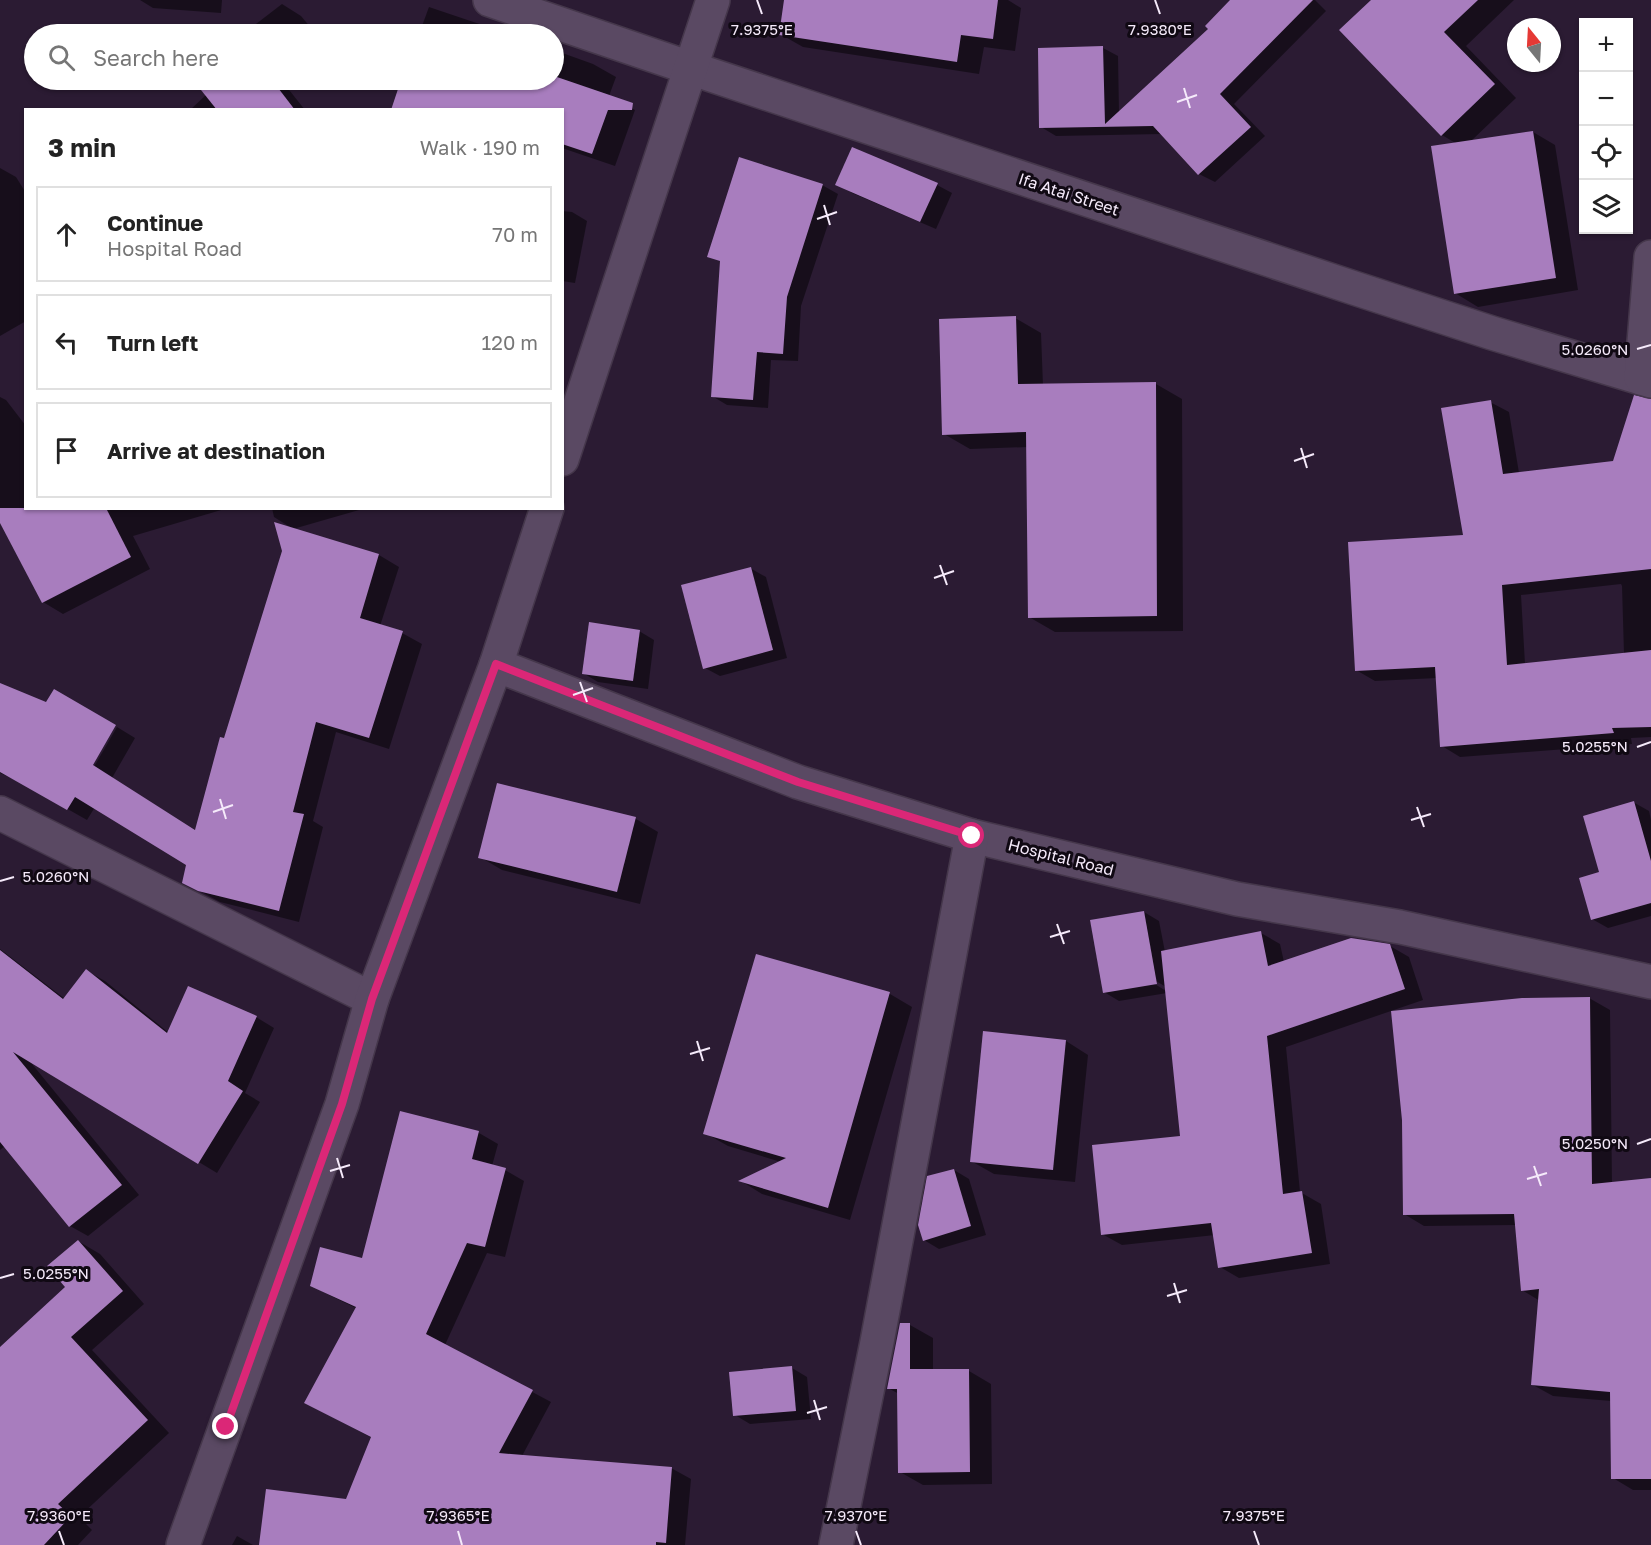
<!DOCTYPE html>
<html lang="en">
<head>
<meta charset="utf-8">
<style>
  :root { --surface:#fff; --page:#f6f6f6; --text:#222; --muted:#767676; --line:#e0e0e0 }
  body { margin:0; font-family:"Golos Text",sans-serif; background:var(--page); color:var(--text) }
  .controls { position:absolute; right:18px; top:18px; display:grid; overflow:hidden; border-radius:0px; box-shadow:0 2px 4px #0004 }
  .controls button { width:54px; height:54px; display:grid; place-items:center; padding:0; border:0; border-bottom:2px solid var(--line); background:var(--surface); color:var(--text); font:30px sans-serif }
  .compass { position:absolute; left:1507px; top:18px; width:54px; height:54px; border-radius:50%; background:var(--surface); box-shadow:0 2px 4px #0004; rotate:342deg }
  .stop { position:absolute; width:18px; height:18px; margin:-14px; border:4px solid #db2777; border-radius:50%; background:#fff }
  .stop.end { background:#db2777; border-color:#fff; box-shadow:0 2px 6px #0008 }
  .list { margin:0; padding:0; list-style:none }
  h2 { display:flex; justify-content:space-between; align-items:center; height:78px; margin:0; padding:0 24px; font-size:26px }
  h2 small { font-size:20px; font-weight:400; color:var(--muted) }
  .list li { display:grid; grid-template-columns:39px 1fr auto; gap:18px; align-items:center; box-sizing:border-box; height:96px; margin:0 12px 12px; padding:0 12px; border:2px solid var(--line); border-radius:0px }
  .list b { display:block; font-size:22px; white-space:nowrap }
  .list p { margin:0; font-size:20px; white-space:nowrap; color:var(--muted) }
  .list em { font-size:20px; font-style:normal; color:var(--muted) }
  .icon { flex:none; width:33px; height:33px; fill:none; stroke:currentColor; stroke-width:2; stroke-linecap:round; stroke-linejoin:round }
  .map { position:relative; flex:none; width:1651px; height:1545px; overflow:hidden }
  .search { position:absolute; background:var(--surface); box-shadow:0 2px 4px #0004; left:24px; top:24px; width:540px; height:66px; display:flex; align-items:center; gap:15px; box-sizing:border-box; padding:0 21px; border-radius:33px; color:var(--muted); font-size:22px }
  .panel { position:absolute; background:var(--surface); box-shadow:0 2px 4px #0004; left:24px; top:108px; width:540px; height:402px; border-radius:0px }
  .map>svg:first-child { display:block }
  .shadow { fill:#0007; fill-rule:evenodd }
  .building { fill:#a87dbe }
  .lines { fill:none; stroke-linecap:round; stroke-linejoin:round }
  .street-casing { stroke:#45374b; stroke-width:36 }
  .street { stroke:#5a4963; stroke-width:33 }
  .route { stroke:#db2777; stroke-width:8 }
  .ticks { fill:none; stroke:#f5eafa; stroke-width:2 }
  .labels { text-anchor:middle; dominant-baseline:central; stroke-width:6; stroke-linejoin:round; paint-order:stroke }
  .street-label { font-size:16px; fill:#f5eafa; stroke:#100913 }
  .ticks-label { font-size:15px; text-anchor:middle; fill:#f5eafa; stroke:#100913; stroke-width:6; stroke-linejoin:round; paint-order:stroke }
</style>
</head>
<body>
<div class="map">
<svg width="1651" height="1545" viewBox="0 0 1651 1545">
  <rect width="100%" height="100%" fill="#2b1b33"/>
  <g class="shadow">
    <polygon points="140,0 222,0 221,13 153,8"/>
    <polygon points="786,0 1008,0 1021,8 1015,51 984,47 979,74 803,47 780,34"/>
    <polygon points="1232,0 1315,0 1326,11 1234,104 1265,136 1215,182 1199,174 1162,134 1056,136 1041,127 1103,48 1118,56 1119,113 1210,29"/>
    <polygon points="1373,0 1514,0 1466,46 1516,98 1470,142 1533,132 1555,145 1578,290 1478,307 1455,293 1457,144 1442,135"/>
    <polygon points="282,4 301,16 316,34 243,34"/>
    <polygon points="429,7 509,34 419,34"/>
    <polygon points="554,50 593,64 616,77 609,96 635,110 615,166 562,148 562,110 392,110 403,80 554,80"/>
    <polygon points="195,80 295,80 286,86 305,110 190,110 207,94"/>
    <polygon points="0,168 16,177 26,193 26,321 0,336"/>
    <polygon points="837,184 937,185 952,193 936,229 852,193"/>
    <polygon points="822,185 838,194 801,306 798,361 771,360 768,408 727,405 712,396"/>
    <polygon points="562,211 572,212 587,221 575,283 562,281"/>
    <polygon points="1015,318 1041,333 1043,386 1156,384 1182,399 1183,631 1055,632 1029,617 1028,447 970,449 944,434"/>
    <polygon points="0,397 6,400 26,426 26,508 228,508 133,536 150,569 63,614 43,602 0,520"/>
    <path d="M1490 402 1509 412 1519 473 1614 462 1651 414V737L1631 738 1632 744 1460 757 1442 746 1437 678 1375 681 1356 670 1465 536ZM1621 584 1622 586 1624 654 1525 664 1521 595Z"/>
    <polygon points="272,508 366,508 293,529 379,555 399,567 380,626 402,633 422,644 389,749 336,732 313,821 323,827 299,922 220,902 183,882 188,865 95,807 87,820 18,781 0,773 0,684 91,772 117,727 135,738 112,778 197,831 290,527 274,517"/>
    <polygon points="750,568 766,577 787,658 720,676 705,668"/>
    <polygon points="639,631 654,640 648,689 598,682 583,673"/>
    <polygon points="498,785 636,819 658,832 640,904 502,870 480,857"/>
    <polygon points="1633,802 1649,811 1651,820 1651,916 1608,928 1592,919 1601,873"/>
    <path d="M1144 912 1159 921 1165 952 1261 933 1280 944 1284 962 1390 946 1409 957 1423 1000 1286 1047 1300 1192 1321 1204 1330 1264 1239 1278 1220 1267 1215 1235 1122 1245 1102 1234 1182 1137 1167 993 1119 1001 1104 992ZM1151 978 1166 987V991L1150 981Z"/>
    <polygon points="0,949 65,999 87,971 105,981 169,1033 189,988 256,1017 274,1028 245,1093 260,1102 217,1173 28,1059 139,1195 88,1236 70,1226 5,1146 0,1150"/>
    <polygon points="757,956 890,994 912,1007 850,1220 762,1194 741,1181 781,1162 728,1146 705,1133"/>
    <polygon points="1589,998 1610,1010 1612,1184 1651,1180 1651,1490 1633,1490 1613,1478 1611,1401 1553,1396 1533,1385 1540,1301 1522,1290 1516,1225 1424,1226 1404,1214"/>
    <polygon points="1066,1041 1088,1055 1075,1182 994,1174 971,1161"/>
    <polygon points="401,1113 479,1133 498,1144 492,1166 505,1170 524,1181 505,1257 487,1253 445,1345 551,1402 522,1456 671,1468 691,1479 685,1545 261,1545 347,1500 372,1438 325,1413 356,1308 331,1296 311,1285 363,1260"/>
    <polygon points="954,1170 969,1179 986,1235 939,1249 924,1240"/>
    <polygon points="78,1241 100,1254 144,1304 92,1350 169,1433 79,1517 92,1530 78,1545 0,1545 0,1349 67,1287"/>
    <polygon points="901,1325 910,1325 933,1338 933,1371 969,1371 991,1384 992,1484 923,1485 900,1472 899,1394 888,1388"/>
    <polygon points="792,1368 807,1377 811,1419 750,1424 735,1415"/>
    <polygon points="237,1536 253,1545 232,1545"/>
  </g>
  <g class="building">
    <polygon points="784,0 998,0 993,39 961,35 957,62 779,35"/>
    <polygon points="1230,0 1313,0 1220,94 1251,127 1198,175 1153,126 1039,128 1038,48 1103,46 1105,124 1208,29 1205,26"/>
    <polygon points="1371,0 1478,0 1444,32 1495,84 1441,136 1339,30"/>
    <polygon points="554,76 633,103 632,110 608,110 592,154 562,144 562,110 391,110 401,80 554,80"/>
    <polygon points="193,80 272,80 295,110 217,110"/>
    <polygon points="1533,131 1556,278 1454,294 1431,146"/>
    <polygon points="852,147 938,183 920,222 835,185"/>
    <polygon points="739,157 823,184 787,297 783,354 757,352 753,400 711,397 720,261 707,257"/>
    <polygon points="1016,316 1018,384 1156,382 1157,616 1028,618 1026,432 942,435 939,319"/>
    <polygon points="1634,395 1651,399 1651,569 1502,585 1507,665 1651,650 1651,727 1612,728 1614,733 1440,747 1435,667 1355,671 1348,542 1463,535 1441,408 1491,400 1503,474 1613,461"/>
    <polygon points="0,508 106,508 131,557 42,603 0,523"/>
    <polygon points="274,522 379,554 360,618 403,631 369,738 316,722 293,812 304,814 279,911 198,891 182,883 186,865 75,797 67,810 0,772 0,683 46,702 54,689 116,725 93,765 195,830 220,737 224,738 282,551"/>
    <polygon points="751,567 773,650 703,669 681,585"/>
    <polygon points="589,622 640,630 633,681 582,674"/>
    <polygon points="497,783 636,817 617,892 478,858"/>
    <polygon points="1634,801 1651,861 1651,903 1591,920 1579,878 1599,872 1583,816"/>
    <polygon points="1144,911 1157,984 1103,993 1090,920"/>
    <polygon points="1261,931 1268,966 1351,938 1390,944 1405,989 1267,1036 1283,1194 1302,1191 1312,1253 1218,1268 1211,1223 1101,1235 1092,1145 1180,1136 1161,951"/>
    <polygon points="0,950 63,999 86,969 167,1033 188,986 257,1016 228,1081 243,1091 198,1164 13,1052 122,1185 69,1227 0,1142"/>
    <polygon points="756,954 890,992 828,1208 738,1181 786,1158 703,1134"/>
    <polygon points="1590,997 1592,1184 1651,1178 1651,1479 1611,1479 1610,1392 1531,1385 1539,1289 1521,1291 1514,1214 1403,1215 1402,1120 1391,1011 1522,998"/>
    <polygon points="983,1031 1066,1040 1053,1170 970,1162"/>
    <polygon points="400,1111 479,1131 472,1159 506,1168 485,1247 467,1243 426,1334 533,1390 499,1453 672,1467 666,1543 656,1542 656,1545 259,1545 266,1489 346,1499 371,1437 304,1403 356,1307 310,1286 320,1247 362,1258"/>
    <polygon points="954,1169 971,1226 923,1241 918,1225 927,1176"/>
    <polygon points="78,1240 123,1291 71,1337 148,1420 58,1504 71,1516 44,1545 0,1545 0,1347 65,1287 47,1266"/>
    <polygon points="900,1323 910,1323 910,1369 969,1369 970,1472 898,1473 897,1389 887,1389"/>
    <polygon points="792,1366 796,1411 733,1416 729,1372"/>
  </g>
  <g class="lines">
    <g class="street-casing">
      <g id="street">
        <polyline points="490,0 690,68 1354,288 1492,333 1651,381"/>
        <polyline points="1641,378 1651,257"/>
        <polyline points="562,459 713,0"/>
        <polyline points="496,665 798,782 972,836 1237,899 1400,927 1651,982"/>
        <polyline points="0,813 372,999"/>
        <polyline points="183,1545 342,1104 372,999 496,665 547,508"/>
        <polyline points="836,1545 877,1342 972,836"/>
      </g>
    </g>
    <use href="#street" class="street"/>
  </g>
  <g class="lines">
    <polyline class="route" points="226,1427 342,1104 372,999 496,664 798,782 972,836"/>
  </g>
  <path class="ticks" d="M757 0 762 14M1155 0 1160 14M1184 88 1190 108M1177 102 1197 95M824 205 830 225M817 219 837 212M1637 349 1651 345M1301 448 1307 468M1294 461 1314 454M940 565 947 585M934 578 954 571M580 682 587 702M573 695 593 688M1637 747 1651 742M220 799 226 819M1417 807 1424 827M213 812 233 805M1411 820 1431 814M0 881 14 877M1057 924 1064 944M1050 937 1070 931M697 1041 703 1061M690 1054 710 1048M1637 1144 1651 1139M337 1158 343 1178M1534 1166 1541 1186M330 1171 350 1165M1527 1179 1547 1173M0 1278 14 1274M1174 1283 1180 1303M1167 1296 1187 1290M814 1400 820 1420M807 1413 827 1407M59 1531 64 1545M458 1531 462 1545M856 1531 861 1545M1254 1531 1259 1545"/>
  <g class="labels">
    <g class="street-label">
      <text transform="translate(1069 194) rotate(18)">Ifa Atai Street</text>
      <text transform="translate(1061 857) rotate(14)">Hospital Road</text>
    </g>
  </g>
  <g class="ticks-label">
    <text x="762" y="35">7.9375°E</text>
    <text x="1160" y="35">7.9380°E</text>
    <text x="1595" y="355">5.0260°N</text>
    <text x="1595" y="752">5.0255°N</text>
    <text x="56" y="882">5.0260°N</text>
    <text x="1595" y="1149">5.0250°N</text>
    <text x="56" y="1279">5.0255°N</text>
    <text x="59" y="1521">7.9360°E</text>
    <text x="458" y="1521">7.9365°E</text>
    <text x="856" y="1521">7.9370°E</text>
    <text x="1254" y="1521">7.9375°E</text>
  </g>
</svg>
<div class="controls">
<button>+</button>
<button>−</button>
<button><svg class="icon" aria-label="locate" viewBox="0 0 24 24"><circle cx="12" cy="12" r="6"/><path d="M12 2v4M12 18v4M2 12h4M18 12h4"/></svg></button>
<button><svg class="icon" aria-label="layers" viewBox="0 0 24 24"><path d="M12 4l9 5-9 5-9-5zM3 14l9 5 9-5"/></svg></button>
</div>
<svg class="compass" viewBox="-18 -18 36 36"><path d="M0-13l5 13h-10z" fill="#e53935"/><path d="M0 13l5-13h-10z" fill="#767676"/></svg>
<div class="stop" style="left:972px;top:836px"></div>
<div class="stop end" style="left:226px;top:1427px"></div>
<div class="search"><svg class="icon" aria-label="search" viewBox="0 0 24 24"><circle cx="10" cy="10" r="6"/><path d="M15 15l6 6"/></svg>Search here</div>
<section class="panel">
<h2>3 min<small>Walk · 190 m</small></h2>
<ul class="list">
<li><svg class="icon" aria-label="ahead" viewBox="0 0 24 24"><path d="M12 20V5M6 11l6-6 6 6"/></svg><div><b>Continue</b><p>Hospital Road</p></div><em>70 m</em></li>
<li><svg class="icon" aria-label="left" viewBox="0 0 24 24"><path d="M17 20v-9H6M10 6l-5 5 5 5"/></svg><div><b>Turn left</b></div><em>120 m</em></li>
<li><svg class="icon" aria-label="arrive" viewBox="0 0 24 24"><path d="M6 21V4h12l-3 4 3 4H6"/></svg><div><b>Arrive at destination</b></div></li>
</ul>
</section>
</div>
</body>
</html>
